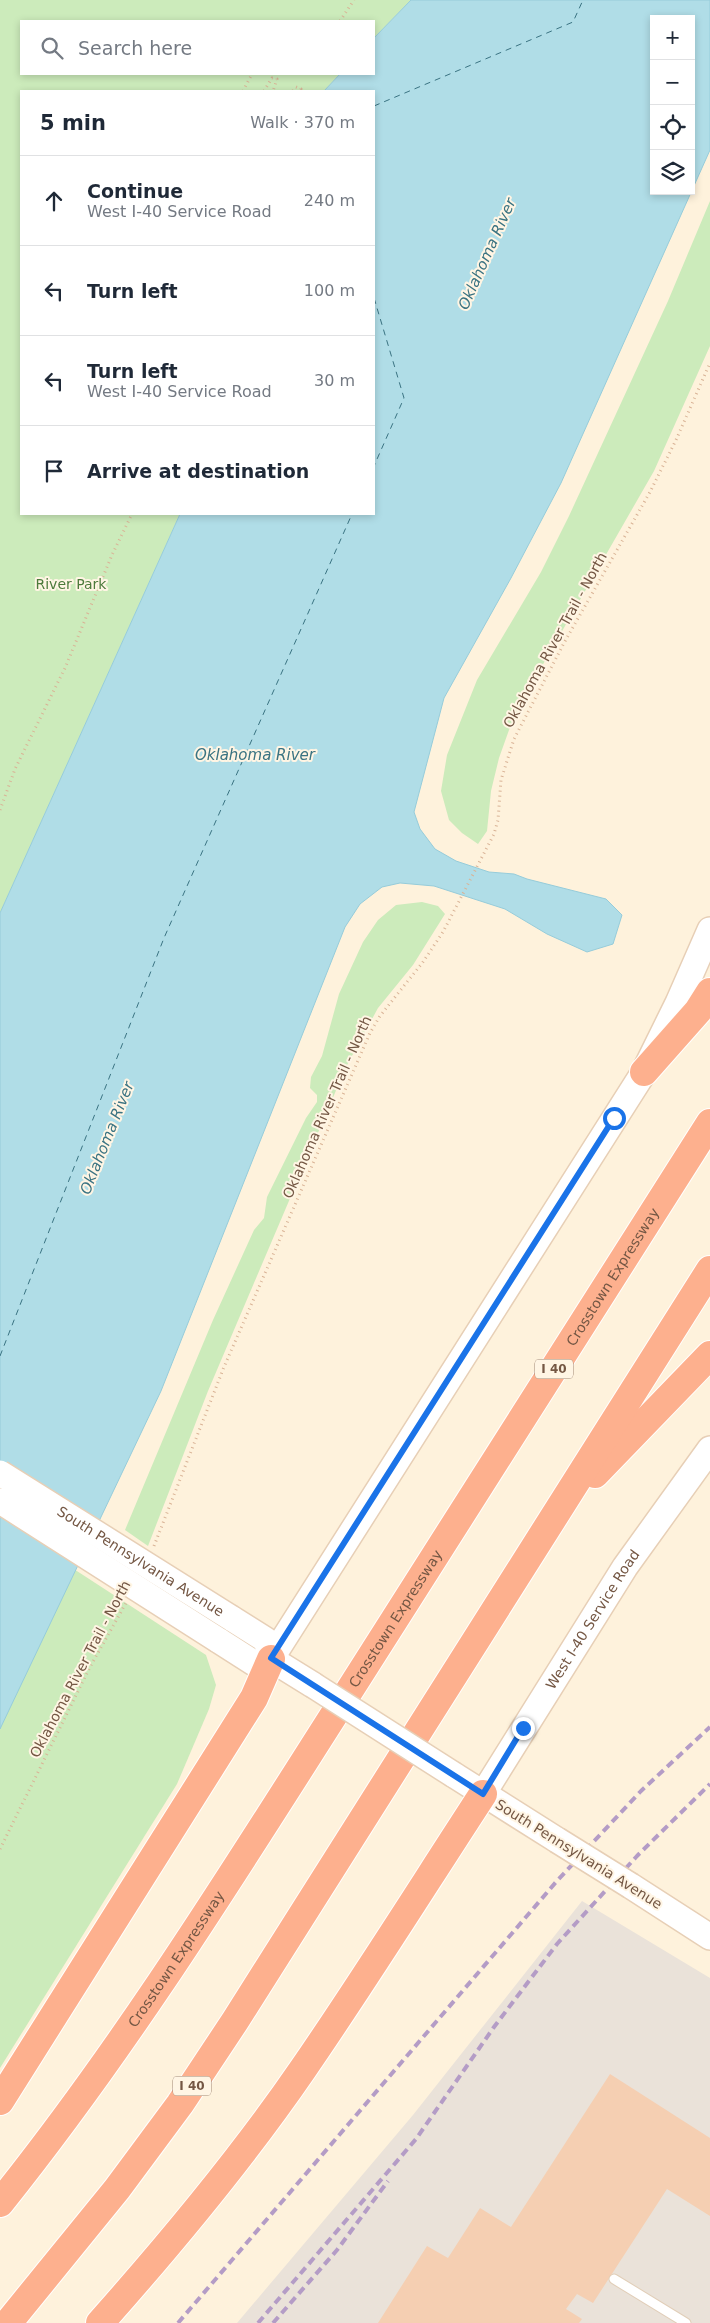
<!DOCTYPE html>
<html lang="en">
<head>
<meta charset="utf-8">
<style>
  :root { --surface:#fff; --page:#f6f6f7; --text:#1f2937; --muted:#747a83; --line:#e0e1e3 }
  body { margin:0; font-family:"DejaVu Sans",sans-serif; background:var(--page); color:var(--text) }
  .controls { position:absolute; right:15px; top:15px; display:grid; overflow:hidden; border-radius:0px; box-shadow:0 2px 8px #0003 }
  .controls button { width:45px; height:45px; display:grid; place-items:center; padding:0; border:0; border-bottom:1px solid var(--line); background:var(--surface); color:var(--text); font:25px sans-serif }
  .stop { position:absolute; width:15px; height:15px; margin:-11px; border:4px solid #1a73e8; border-radius:50%; background:#fff }
  .stop.end { background:#1a73e8; border-color:#fff; box-shadow:0 1px 5px #0008 }
  .list { margin:0; padding:0; list-style:none }
  h2 { display:flex; justify-content:space-between; align-items:center; height:65px; margin:0; padding:0 20px; font-size:21px }
  h2 small { font-size:16px; font-weight:400; color:var(--muted) }
  .list li { display:grid; grid-template-columns:32px 1fr auto; gap:15px; align-items:center; box-sizing:border-box; height:90px; padding:0 20px; border-top:1px solid var(--line) }
  .list b { display:block; font-size:19px; white-space:nowrap }
  .list p { margin:0; font-size:16px; white-space:nowrap; color:var(--muted) }
  .list em { font-size:16px; font-style:normal; color:var(--muted) }
  .icon { flex:none; width:28px; height:28px; fill:none; stroke:currentColor; stroke-width:2; stroke-linecap:round; stroke-linejoin:round }
  .map { position:relative; flex:none; width:710px; height:2323px; overflow:hidden }
  .search { position:absolute; background:var(--surface); box-shadow:0 2px 8px #0003; left:20px; top:20px; width:355px; height:55px; display:flex; align-items:center; gap:12px; box-sizing:border-box; padding:0 18px; border-radius:0px; color:var(--muted); font-size:19px }
  .panel { position:absolute; background:var(--surface); box-shadow:0 2px 8px #0003; left:20px; top:90px; width:355px; height:425px; border-radius:0px }
  .map>svg:first-child { display:block }
  .industrial { fill:#eae2d9 }
  .green { fill:#ccebbb }
  .water { fill:#b0dde7; stroke:#96ccda; fill-rule:evenodd }
  .lines { fill:none; stroke-linecap:round; stroke-linejoin:round }
  .ferry { stroke:#3a7382; stroke-width:1; stroke-dasharray:6 5; stroke-linecap:butt }
  .building { fill:#f5cfb2 }
  .service-casing { stroke:#e1ceb8; stroke-width:11 }
  .secondary-casing { stroke:#e7cfb6; stroke-width:28 }
  .motorway-casing { stroke:#fff; stroke-width:30 }
  .path { stroke:#d9b396; stroke-width:3; stroke-dasharray:1 4; stroke-linecap:butt }
  .service { stroke:#fff; stroke-width:9 }
  .secondary { stroke:#fff; stroke-width:25 }
  .motorway { stroke:#fdb08e; stroke-width:28 }
  .rail { stroke:#b49cc6; stroke-width:4; stroke-dasharray:8 5; stroke-linecap:butt }
  .secondary-bridge-casing { stroke:#e7cfb6; stroke-width:28; stroke-linecap:butt }
  .secondary-bridge { stroke:#fff; stroke-width:25 }
  .route { stroke:#1a73e8; stroke-width:6 }
  .labels { text-anchor:middle; dominant-baseline:central; stroke-width:4; stroke-linejoin:round; paint-order:stroke }
  .shield { fill:#fff5e4; stroke:#9e8674; stroke-width:1 }
  .shield-label { font-size:12px; font-weight:bold; fill:#745744 }
  .park-label { font-size:14px; fill:#4c7a3b; stroke:#fff5e4 }
  .street-label { font-size:14px; fill:#745744; stroke:#fff5e4 }
  .water-label { font-size:15px; font-style:italic; fill:#3a7382; stroke:#fff5e4 }
</style>
</head>
<body>
<div class="map">
<svg width="710" height="2323" viewBox="0 0 710 2323">
  <rect width="100%" height="100%" fill="#fef2dc"/>
  <polygon class="industrial" points="582,1901 710,1978 710,2323 237,2323 413,2115"/>
  <g class="green">
    <polygon points="0,0 411,0 374,38 374,21 21,21 21,74 340,74 324,91 21,91 21,514 180,514 0,913"/>
    <polygon points="710,201 710,346 654,471 526,694 509,730 499,758 491,791 487,831 478,844 462,833 449,820 441,791 447,755 477,680 541,572 569,516 668,301"/>
    <polygon points="422,902 438,906 445,914 413,965 378,1008 346,1067 208,1391 148,1546 125,1530 213,1320 254,1230 264,1218 267,1197 306,1118 317,1102 317,1095 310,1088 311,1077 322,1056 339,994 363,942 378,920 396,905"/>
    <polygon points="0,1521 206,1655 216,1685 209,1709 177,1784 0,2068"/>
  </g>
  <path class="water" d="M411 0H710V150L561 483 511 578 444 698 414 812 420 829 435 849 456 861 489 872 514 874 527 879 606 899 622 915 613 944 587 952 547 934 505 909 434 886 400 883 382 887 360 904 345 927 161 1391 0 1729V913L180 514H374V91H324L340 74H374V38ZM654 19H691V191H654Z"/>
  <g class="lines">
    <g class="ferry">
      <polyline points="374,106 573,22 583,0"/>
      <polyline points="374,298 404,398 374,466"/>
      <polyline points="0,1356 164,938 352,514"/>
    </g>
  </g>
  <polygon class="building" points="610,2074 710,2138 710,2216 667,2189 593,2303 577,2294 566,2309 582,2319 579,2323 378,2323 427,2246 448,2258 480,2208 511,2227"/>
  <g class="lines">
    <g class="service-casing">
      <polyline id="service" points="614,2279 686,2323"/>
    </g>
    <g class="secondary-casing">
      <g id="secondary">
        <polyline points="231,1618 266,1640 271,1659 313,1685"/>
        <polyline points="218,1640 254,1663 271,1659"/>
        <polyline points="271,1659 644,1072 678,1003 710,930"/>
        <polyline points="454,1775 557,1840"/>
        <path id="s1" d="M483 1794 625 1567 710 1449"/>
        <polyline points="631,1886 710,1937"/>
      </g>
    </g>
    <g class="motorway-casing">
      <g id="motorway">
        <polyline points="644,1072 698,1011 710,992"/>
        <polyline points="595,1474 710,1355"/>
        <polyline points="0,2101 254,1698 271,1659"/>
        <path id="s2" d="M0 2203C125 2047 230 1878 337 1710 462 1515 586 1319 710 1123"/>
        <polyline points="8,2323 117,2189 180,2104 235,2021 710,1270"/>
        <path d="M100 2323C172 2242 242 2158 303 2069 365 1979 423 1886 483 1794"/>
      </g>
    </g>
    <g class="path">
      <polyline points="340,21 354,0"/>
      <polyline points="243,91 252,74"/>
      <polyline points="264,91 272,78 277,79 273,91"/>
      <polyline points="293,91 296,87 301,89 300,91"/>
      <polyline points="0,810 15,769 65,668 112,555 132,514"/>
      <polyline points="154,1546 224,1367 370,1033 380,1016 423,962 443,932 494,834 498,820 501,780 514,739 564,643 650,492 676,440 710,363"/>
      <polyline points="0,1849 90,1667 126,1603"/>
    </g>
    <use href="#service" class="service"/>
    <use href="#secondary" class="secondary"/>
    <use href="#motorway" class="motorway"/>
    <g class="rail">
      <polyline points="178,2323 556,1882 641,1791 710,1727"/>
      <polyline points="258,2323 416,2139 494,2027 557,1944 637,1856 710,1784"/>
      <polyline points="273,2323 337,2250 388,2181"/>
    </g>
    <g class="secondary-bridge-casing">
      <g id="secondary-bridge">
        <path id="s3" d="M0 1473 231 1618"/>
        <polyline points="0,1501 218,1640"/>
        <polyline points="313,1685 454,1775"/>
        <polyline points="557,1840 631,1886"/>
      </g>
    </g>
    <use href="#secondary-bridge" class="secondary-bridge"/>
  </g>
  <g class="lines">
    <polyline class="route" points="523,1728 483,1794 271,1658 614,1118"/>
  </g>
  <g class="labels">
    <g class="shield">
      <rect x="535" y="1359.5" width="38" height="19" rx="4"/>
      <rect x="173" y="2076.5" width="38" height="19" rx="4"/>
    </g>
    <g class="shield-label">
      <text x="554" y="1369">I 40</text>
      <text x="192" y="2086">I 40</text>
    </g>
    <g class="park-label">
      <text x="71" y="584">River Park</text>
    </g>
    <g class="street-label">
      <text transform="translate(555 640) rotate(-61)">Oklahoma River Trail - North</text>
      <text transform="translate(327 1107) rotate(-66)">Oklahoma River Trail - North</text>
      <text stroke="none"><textPath href="#s2" startOffset="1111">Crosstown Expressway</textPath></text>
      <text stroke="none"><textPath href="#s3" startOffset="166">South Pennsylvania Avenue</textPath></text>
      <text stroke="none"><textPath href="#s2" startOffset="706">Crosstown Expressway</textPath></text>
      <text stroke="none"><textPath href="#s1" startOffset="206">West I-40 Service Road</textPath></text>
      <text transform="translate(80 1669) rotate(-62)">Oklahoma River Trail - North</text>
      <text transform="translate(579 1854) rotate(32)">South Pennsylvania Avenue</text>
      <text stroke="none"><textPath href="#s2" startOffset="301">Crosstown Expressway</textPath></text>
    </g>
    <g class="water-label">
      <text transform="translate(487 254) rotate(-66)">Oklahoma River</text>
      <text x="255" y="755">Oklahoma River</text>
      <text transform="translate(107 1138) rotate(-68)">Oklahoma River</text>
    </g>
  </g>
</svg>
<div class="controls">
<button>+</button>
<button>−</button>
<button><svg class="icon" aria-label="locate" viewBox="0 0 24 24"><circle cx="12" cy="12" r="6"/><path d="M12 2v4M12 18v4M2 12h4M18 12h4"/></svg></button>
<button><svg class="icon" aria-label="layers" viewBox="0 0 24 24"><path d="M12 4l9 5-9 5-9-5zM3 14l9 5 9-5"/></svg></button>
</div>
<div class="stop" style="left:614px;top:1118px"></div>
<div class="stop end" style="left:523px;top:1728px"></div>
<div class="search"><svg class="icon" aria-label="search" viewBox="0 0 24 24"><circle cx="10" cy="10" r="6"/><path d="M15 15l6 6"/></svg>Search here</div>
<section class="panel">
<h2>5 min<small>Walk · 370 m</small></h2>
<ul class="list">
<li><svg class="icon" aria-label="ahead" viewBox="0 0 24 24"><path d="M12 20V5M6 11l6-6 6 6"/></svg><div><b>Continue</b><p>West I-40 Service Road</p></div><em>240 m</em></li>
<li><svg class="icon" aria-label="left" viewBox="0 0 24 24"><path d="M17 20v-9H6M10 6l-5 5 5 5"/></svg><div><b>Turn left</b></div><em>100 m</em></li>
<li><svg class="icon" aria-label="left" viewBox="0 0 24 24"><path d="M17 20v-9H6M10 6l-5 5 5 5"/></svg><div><b>Turn left</b><p>West I-40 Service Road</p></div><em>30 m</em></li>
<li><svg class="icon" aria-label="arrive" viewBox="0 0 24 24"><path d="M6 21V4h12l-3 4 3 4H6"/></svg><div><b>Arrive at destination</b></div></li>
</ul>
</section>
</div>
</body>
</html>
